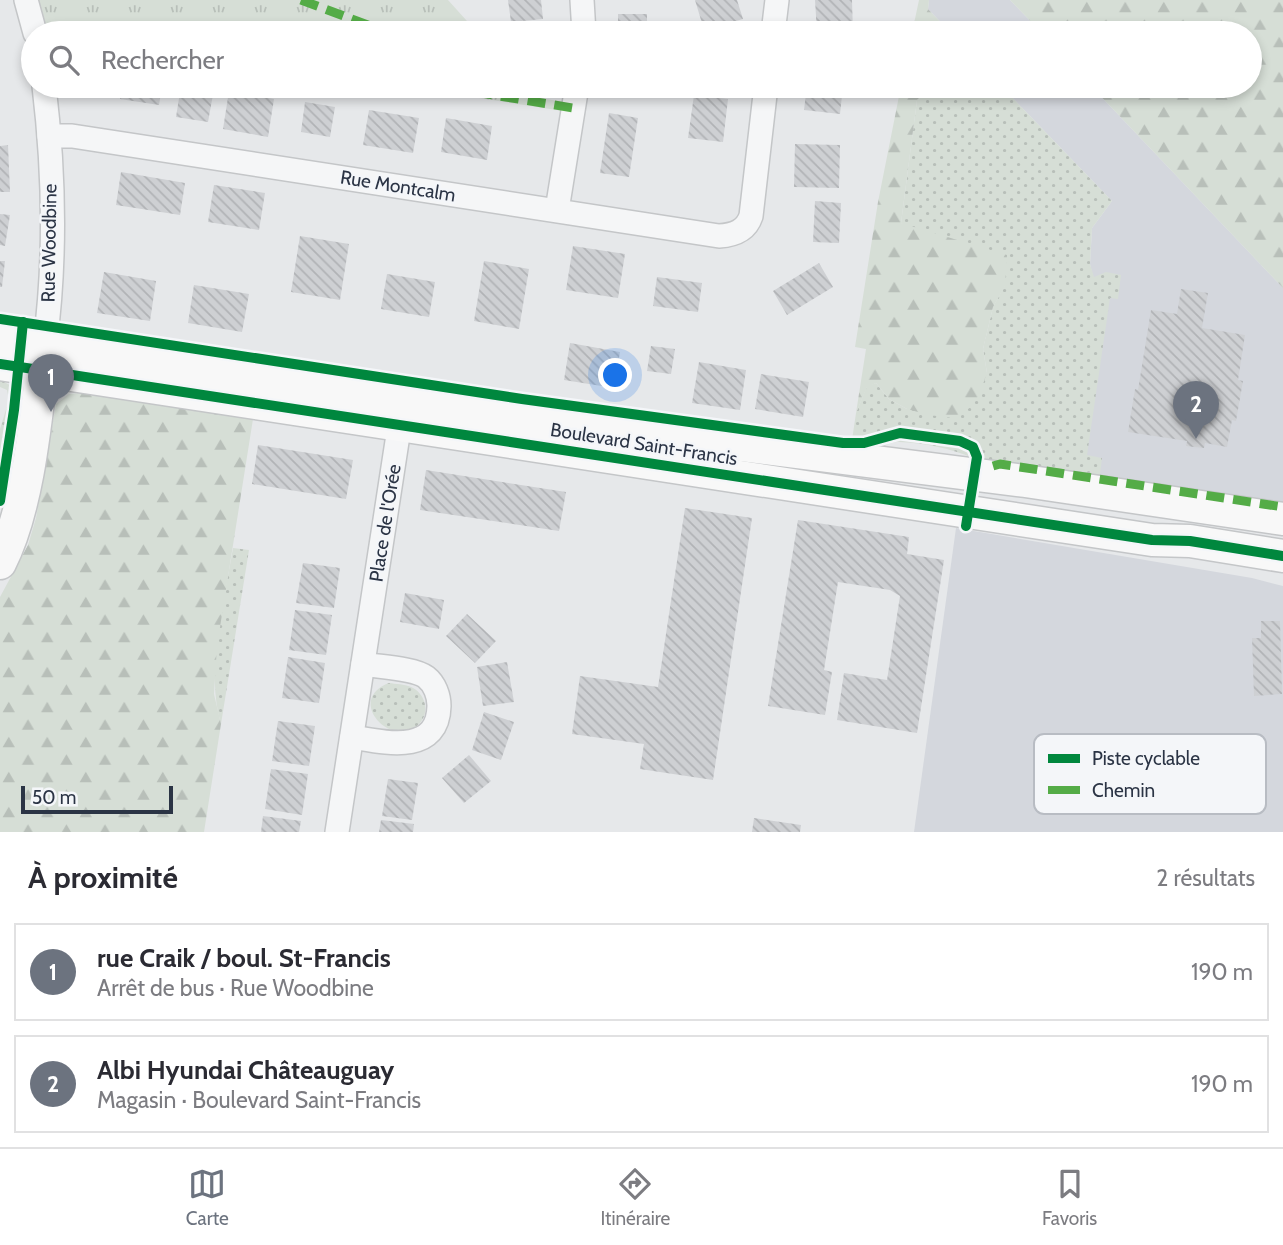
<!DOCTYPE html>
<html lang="fr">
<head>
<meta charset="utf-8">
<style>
  :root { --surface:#fff; --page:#f2f2f3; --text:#2b2b33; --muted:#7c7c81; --line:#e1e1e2; --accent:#6c737f }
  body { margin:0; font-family:Cabin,sans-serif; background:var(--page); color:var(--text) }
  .scale { position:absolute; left:21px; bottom:18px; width:152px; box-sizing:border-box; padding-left:7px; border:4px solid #2b3445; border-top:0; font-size:19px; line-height:24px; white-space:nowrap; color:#2b3445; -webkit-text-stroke:5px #f4f6f9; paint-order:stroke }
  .you { position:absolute; left:616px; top:376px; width:24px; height:24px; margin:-18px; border:5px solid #fff; border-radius:50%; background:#1a73e8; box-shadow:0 0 0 10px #1a73e833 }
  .badge { display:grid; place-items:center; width:46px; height:46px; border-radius:50%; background:var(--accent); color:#fff; font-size:23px; font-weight:700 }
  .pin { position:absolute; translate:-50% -58px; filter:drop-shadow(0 2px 4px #0008) }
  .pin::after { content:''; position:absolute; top:37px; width:24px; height:21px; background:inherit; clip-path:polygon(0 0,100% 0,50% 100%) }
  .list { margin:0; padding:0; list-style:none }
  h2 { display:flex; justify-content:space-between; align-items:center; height:91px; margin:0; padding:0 28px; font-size:30px }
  h2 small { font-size:23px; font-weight:400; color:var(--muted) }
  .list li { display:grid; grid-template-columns:46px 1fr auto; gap:21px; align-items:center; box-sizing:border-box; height:98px; margin:0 14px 14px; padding:0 14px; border:2px solid var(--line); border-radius:0px }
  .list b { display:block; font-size:26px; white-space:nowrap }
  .list p { margin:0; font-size:23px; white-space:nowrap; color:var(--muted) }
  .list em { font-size:23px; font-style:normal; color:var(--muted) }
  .icon { flex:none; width:38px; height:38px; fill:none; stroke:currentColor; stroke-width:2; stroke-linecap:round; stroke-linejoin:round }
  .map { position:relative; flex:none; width:1283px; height:832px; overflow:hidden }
  .search { position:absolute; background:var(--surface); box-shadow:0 4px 10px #0003; left:21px; right:21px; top:21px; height:77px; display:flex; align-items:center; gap:18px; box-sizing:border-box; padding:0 24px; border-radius:38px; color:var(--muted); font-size:26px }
  .sheet { height:315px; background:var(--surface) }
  nav { display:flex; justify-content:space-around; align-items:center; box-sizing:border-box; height:98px; border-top:2px solid var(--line); background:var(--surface); font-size:19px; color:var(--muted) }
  nav a { display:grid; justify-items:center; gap:4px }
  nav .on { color:var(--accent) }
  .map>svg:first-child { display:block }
  .built { fill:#d4d7dd }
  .grass { fill:url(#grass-dots) }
  .forest { fill:url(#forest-firs) }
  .park { fill:url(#park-tufts) }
  .building { fill:url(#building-back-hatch) }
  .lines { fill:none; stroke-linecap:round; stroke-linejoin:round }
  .street-casing { stroke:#c4c6c8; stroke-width:26 }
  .secondary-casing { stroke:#c4c6c8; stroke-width:35 }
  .street { stroke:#f5f6f7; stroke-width:23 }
  .secondary { stroke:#f8f8f8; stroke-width:32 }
  .quiet { stroke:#54ac47; stroke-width:9; stroke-dasharray:18 9; stroke-linecap:butt }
  .cycleway-casing { stroke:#f4f6f9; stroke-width:15 }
  .cycleway { stroke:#00873e; stroke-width:10 }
  .labels { text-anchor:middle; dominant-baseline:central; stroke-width:5; stroke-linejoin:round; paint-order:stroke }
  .street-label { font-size:19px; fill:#2b3445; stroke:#f4f6f9 }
  .key { fill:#f4f6f9; stroke:#b8bcc3; stroke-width:2 }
  .key-label { font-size:19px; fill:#2b3445 }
</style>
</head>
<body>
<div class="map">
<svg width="1283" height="832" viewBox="0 0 1283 832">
  <defs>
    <pattern id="grass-dots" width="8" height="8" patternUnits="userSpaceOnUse" patternTransform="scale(1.75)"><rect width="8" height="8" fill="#d6ded6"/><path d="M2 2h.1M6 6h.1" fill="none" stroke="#b8bfb9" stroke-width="1.8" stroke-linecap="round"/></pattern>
    <pattern id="forest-firs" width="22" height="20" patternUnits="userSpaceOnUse" patternTransform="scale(1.75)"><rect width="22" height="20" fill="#d6ded6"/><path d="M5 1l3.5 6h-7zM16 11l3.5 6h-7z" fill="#b8bfb9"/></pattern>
    <pattern id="park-tufts" width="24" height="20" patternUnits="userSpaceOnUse" patternTransform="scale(1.75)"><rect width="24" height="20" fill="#d6ded6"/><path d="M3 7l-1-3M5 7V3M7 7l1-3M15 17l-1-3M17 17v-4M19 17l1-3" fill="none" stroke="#b8bfb9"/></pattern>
    <pattern id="building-back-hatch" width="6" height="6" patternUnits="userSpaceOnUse" patternTransform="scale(1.75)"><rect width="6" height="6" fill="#ced0d3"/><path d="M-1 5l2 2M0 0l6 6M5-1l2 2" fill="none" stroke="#b1b3b6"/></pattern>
  </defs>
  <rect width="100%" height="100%" fill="#e6e8ea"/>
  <g class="built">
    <polygon points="929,0 1010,0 1042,33 951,33 928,9"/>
    <polygon points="1001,86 1091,86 1283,288 1283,512 1082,480 1093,277 1090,264 1092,228 1112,201"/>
    <polygon points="956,528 1252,578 1283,586 1283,832 914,832"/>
  </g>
  <g class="grass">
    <path d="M932 86H1001L1112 201 1092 228 1090 264 1094 277 1106 272 1121 275 1118 299 1110 298 1087 455 1102 458 1099 483 981 461C982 448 975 442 964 438L894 429 874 437 852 440 856 413 867 386 876 383 889 399 907 409 987 373 983 349 993 307 1005 285 901 223 917 100Z"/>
    <polygon points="0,380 10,385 13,394 0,483 0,429 9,400 7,390 0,387"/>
    <path d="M893 437 966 447 970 450 973 458C950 448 924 443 899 442 889 441 883 450 872 447Z"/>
    <path d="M233 548 249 550 221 724C205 670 224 602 233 548Z"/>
    <path d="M389 683C396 684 404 684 411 687 425 693 431 712 419 724 393 751 344 700 389 683Z"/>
  </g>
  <g class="forest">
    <polygon points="919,0 929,0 928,9 951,33 912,33"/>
    <polygon points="1010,0 1283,0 1283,288 1091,86 1250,86 1250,33 1042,33"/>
    <polygon points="901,86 932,86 917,100 901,223 1007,255 1005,286 993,307 983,349 987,373 978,398 968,409 953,418 929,415 907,409 889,399 876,383 867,387 856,413 866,349 855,347 878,202"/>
    <polygon points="80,393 253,419 217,646 214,694 221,724 204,832 0,832 0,597 28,545 36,518 56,404 69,394"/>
  </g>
  <g class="park">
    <polygon points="38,0 448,0 476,31 476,33 59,33 46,31"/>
    <polygon points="400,86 468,86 564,102 563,111"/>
  </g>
  <g class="building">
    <polygon points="508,0 541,0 543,19 511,22"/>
    <polygon points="695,0 737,0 743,19 704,30"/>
    <polygon points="815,0 852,0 853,33 817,33"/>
    <rect x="618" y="14" width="29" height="19"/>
    <polygon points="122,86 162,86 159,105 120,99"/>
    <polygon points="181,86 214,89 208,122 176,117"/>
    <polygon points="807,86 843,86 840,114 804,110"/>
    <polygon points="229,91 274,99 268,137 223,129"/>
    <polygon points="694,95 728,99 723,142 688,138"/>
    <polygon points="305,102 335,107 330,137 301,132"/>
    <polygon points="369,110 419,118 413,153 363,145"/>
    <polygon points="609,113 638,118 629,177 600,173"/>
    <polygon points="446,118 492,126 487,160 441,152"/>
    <polygon points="795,144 840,145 839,188 794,187"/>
    <polygon points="8,145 10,192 0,192 0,146"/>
    <polygon points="121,172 185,183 180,215 116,205"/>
    <polygon points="214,185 265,193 259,230 208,222"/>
    <polygon points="815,201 841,203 839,243 813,242"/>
    <polygon points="0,214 10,215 5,246 0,245"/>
    <polygon points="300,236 349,244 340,300 291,292"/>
    <polygon points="573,246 625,254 618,298 566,290"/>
    <polygon points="0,261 5,261 2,287 0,287"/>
    <polygon points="484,261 529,269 519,329 474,321"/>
    <polygon points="819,263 833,287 787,315 773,291"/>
    <polygon points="104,272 156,281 150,321 97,313"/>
    <polygon points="387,274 435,282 429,317 381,309"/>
    <polygon points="657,277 702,283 698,312 653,306"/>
    <polygon points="194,285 249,294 242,332 188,323"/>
    <polygon points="1181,289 1208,293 1202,328 1245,335 1238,380 1243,381 1236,421 1232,420 1227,447 1205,443 1204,448 1194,447 1186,446 1187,441 1128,432 1135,389 1138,390 1151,310 1177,314"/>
    <polygon points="570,343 620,352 614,388 564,380"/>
    <polygon points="651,346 675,349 671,374 647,371"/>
    <polygon points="699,362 746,370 740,410 692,403"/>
    <polygon points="761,374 809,382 803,417 755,409"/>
    <polygon points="258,445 353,460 346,499 252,484"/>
    <polygon points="426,470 566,492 559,531 420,510"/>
    <polygon points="685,508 752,518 713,780 640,769 644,744 572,734 580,676 658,687"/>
    <polygon points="798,520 909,537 907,554 944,560 917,733 837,720 844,673 887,680 900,596 890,590 838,582 824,670 832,672 825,715 768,706"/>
    <polygon points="303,563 340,568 334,608 296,603"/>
    <polygon points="405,593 444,600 439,629 400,622"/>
    <polygon points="295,610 332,615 326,655 289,650"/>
    <polygon points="467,614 496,641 475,663 446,636"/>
    <polygon points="1261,621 1280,621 1282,694 1254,696 1252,638 1261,638"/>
    <polygon points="288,657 325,663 319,703 282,698"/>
    <polygon points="507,662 514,702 483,706 477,667"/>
    <polygon points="484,712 514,722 501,760 472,750"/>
    <polygon points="278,721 315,726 309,766 272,761"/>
    <polygon points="469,755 491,781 464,803 442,778"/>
    <polygon points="271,769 308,774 302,815 265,809"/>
    <polygon points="388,779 418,783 412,820 382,816"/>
    <polygon points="263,816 301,821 299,832 261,832"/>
    <polygon points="754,818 801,825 800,832 752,832"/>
    <polygon points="381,820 414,824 413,832 379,832"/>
  </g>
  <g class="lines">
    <g class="street-casing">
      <g id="street">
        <polyline points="26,0 35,33"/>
        <polyline points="582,0 584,33"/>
        <polyline points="773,33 777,0"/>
        <path d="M44 86C54 170 56 259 45 343"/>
        <path d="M49 136H72L719 236C734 235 746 231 751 216L766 86"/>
        <polyline points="557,210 577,86"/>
        <path d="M352 737C383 742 438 756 439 706 439 696 435 684 426 677 414 668 379 667 363 664"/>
        <polyline points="337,832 402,409"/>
      </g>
    </g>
    <g class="secondary-casing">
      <g id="secondary">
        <polyline points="0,336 654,434 1025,481 1283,519"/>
        <polyline points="0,364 1152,540 1190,541 1283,556"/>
        <path d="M0 563C29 506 36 416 44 351"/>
      </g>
    </g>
    <use href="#street" class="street"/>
    <use href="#secondary" class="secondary"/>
    <g class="quiet">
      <polyline points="301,0 389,33"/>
      <polyline points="448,86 463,90 573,108"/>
      <polyline points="993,466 1000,464 1283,507"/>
    </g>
    <g class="cycleway-casing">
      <g id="cycleway">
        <polyline points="0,319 522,399 843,443 864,443 900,433 960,441 973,447 977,457 966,526"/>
        <polyline points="0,364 1152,540 1190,541 1283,556"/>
        <polyline points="0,501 14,410 23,322"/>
      </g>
    </g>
    <use href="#cycleway" class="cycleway"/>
  </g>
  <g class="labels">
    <g class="street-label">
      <text transform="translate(398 186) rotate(9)">Rue Montcalm</text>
      <text transform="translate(49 243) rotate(-89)">Rue Woodbine</text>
      <text transform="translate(644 444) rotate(9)">Boulevard Saint-Francis</text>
      <text transform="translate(385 523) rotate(-81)">Place de l'Orée</text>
    </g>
  </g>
  <rect x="1034" y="734" width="232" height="80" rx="10" class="key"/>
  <rect x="1048" y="754" width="32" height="9" fill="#00873e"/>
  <rect x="1048" y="786" width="32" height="8" fill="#54ac47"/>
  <g class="key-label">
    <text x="1092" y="765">Piste cyclable</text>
    <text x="1092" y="797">Chemin</text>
  </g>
</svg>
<div class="scale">50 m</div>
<div class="you"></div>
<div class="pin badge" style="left:51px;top:412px">1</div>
<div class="pin badge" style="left:1196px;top:439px">2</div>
<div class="search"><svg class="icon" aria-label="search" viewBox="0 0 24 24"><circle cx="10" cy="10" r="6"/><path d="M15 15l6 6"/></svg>Rechercher</div>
</div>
<section class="sheet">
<h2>À proximité<small>2 résultats</small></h2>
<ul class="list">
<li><span class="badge">1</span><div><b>rue Craik / boul. St-Francis</b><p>Arrêt de bus · Rue Woodbine</p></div><em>190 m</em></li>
<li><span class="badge">2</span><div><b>Albi Hyundai Châteauguay</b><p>Magasin · Boulevard Saint-Francis</p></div><em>190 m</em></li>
</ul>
</section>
<nav>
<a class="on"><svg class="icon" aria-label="map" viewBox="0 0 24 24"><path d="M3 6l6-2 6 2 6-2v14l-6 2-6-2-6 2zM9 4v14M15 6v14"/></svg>Carte</a>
<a><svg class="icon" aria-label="directions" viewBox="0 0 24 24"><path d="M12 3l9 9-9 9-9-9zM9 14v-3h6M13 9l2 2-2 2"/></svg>Itinéraire</a>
<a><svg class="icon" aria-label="saved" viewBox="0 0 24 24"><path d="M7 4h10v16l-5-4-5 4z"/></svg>Favoris</a>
</nav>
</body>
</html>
